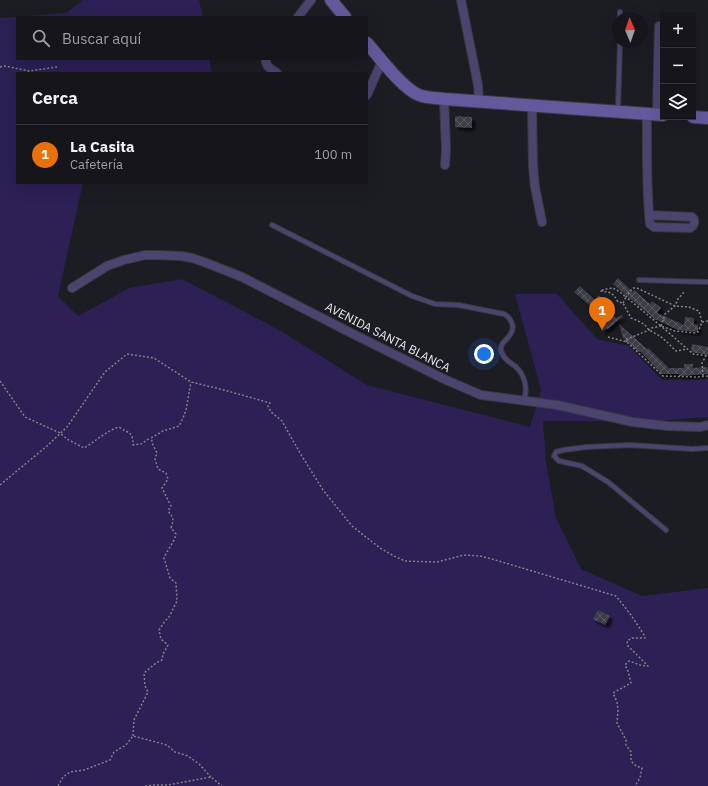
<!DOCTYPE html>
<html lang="es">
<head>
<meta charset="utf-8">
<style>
  :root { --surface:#15151a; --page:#1e1e23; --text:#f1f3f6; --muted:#9d9fa2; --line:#343439; --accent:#73d25c }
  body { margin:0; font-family:"IBM Plex Sans",sans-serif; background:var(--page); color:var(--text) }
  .controls { position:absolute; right:12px; top:12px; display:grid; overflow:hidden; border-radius:0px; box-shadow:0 4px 16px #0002 }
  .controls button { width:36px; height:36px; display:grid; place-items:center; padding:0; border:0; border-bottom:1px solid var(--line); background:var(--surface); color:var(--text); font:20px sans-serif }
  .compass { position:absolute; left:612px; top:12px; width:36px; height:36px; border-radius:50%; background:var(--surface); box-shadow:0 4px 16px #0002; rotate:358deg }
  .you { position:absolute; left:484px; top:354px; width:14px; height:14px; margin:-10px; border:3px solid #fff; border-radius:50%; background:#1a73e8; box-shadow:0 0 0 6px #1a73e833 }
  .badge { display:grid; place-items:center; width:26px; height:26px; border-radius:50%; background:var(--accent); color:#fff; font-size:13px; font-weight:700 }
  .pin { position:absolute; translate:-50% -33px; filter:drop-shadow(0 1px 2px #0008) }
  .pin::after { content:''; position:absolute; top:21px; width:14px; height:12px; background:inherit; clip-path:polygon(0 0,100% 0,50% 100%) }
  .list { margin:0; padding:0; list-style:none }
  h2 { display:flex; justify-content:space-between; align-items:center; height:52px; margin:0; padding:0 16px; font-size:17px }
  h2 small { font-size:13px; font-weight:400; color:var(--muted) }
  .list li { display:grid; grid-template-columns:26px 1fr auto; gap:12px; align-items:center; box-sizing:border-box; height:60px; padding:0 16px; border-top:1px solid var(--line) }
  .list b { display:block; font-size:15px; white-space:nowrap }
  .list p { margin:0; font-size:13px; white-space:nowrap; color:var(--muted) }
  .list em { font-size:13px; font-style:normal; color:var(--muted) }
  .icon { flex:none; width:22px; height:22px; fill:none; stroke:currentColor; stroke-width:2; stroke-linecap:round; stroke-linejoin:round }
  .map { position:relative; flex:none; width:708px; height:786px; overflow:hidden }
  .search { position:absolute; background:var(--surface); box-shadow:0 4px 16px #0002; left:16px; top:16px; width:352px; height:44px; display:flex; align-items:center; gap:10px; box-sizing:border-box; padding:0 14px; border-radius:0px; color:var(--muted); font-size:15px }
  .panel { position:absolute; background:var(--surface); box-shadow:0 4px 16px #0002; left:16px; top:72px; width:352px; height:112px; border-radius:0px }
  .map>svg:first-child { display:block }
  .grass { fill:#2c2055 }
  .building { fill:url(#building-cross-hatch); filter:url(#shadow) }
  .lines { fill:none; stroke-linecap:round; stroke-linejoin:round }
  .service-casing { stroke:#393940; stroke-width:6 }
  .minor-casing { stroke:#393940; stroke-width:10 }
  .secondary-casing { stroke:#393940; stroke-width:14 }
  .path { stroke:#818187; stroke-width:1.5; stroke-dasharray:2 2; stroke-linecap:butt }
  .service { stroke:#4b446f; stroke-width:4 }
  .minor { stroke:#4b446f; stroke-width:8 }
  .secondary { stroke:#65599d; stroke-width:12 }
  .labels { text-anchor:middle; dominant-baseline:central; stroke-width:4; stroke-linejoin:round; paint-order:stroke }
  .street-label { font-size:12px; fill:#eaeaf0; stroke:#1c1c23 }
</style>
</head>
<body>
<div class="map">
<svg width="708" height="786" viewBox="0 0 708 786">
  <defs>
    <pattern id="building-cross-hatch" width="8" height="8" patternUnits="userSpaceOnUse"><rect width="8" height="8" fill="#3d3c45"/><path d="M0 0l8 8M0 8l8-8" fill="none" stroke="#595860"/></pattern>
    <filter id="shadow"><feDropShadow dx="3.5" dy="3.5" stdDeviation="1" flood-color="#0009"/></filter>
  </defs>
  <rect width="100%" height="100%" fill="#1c1c23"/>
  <polygon class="grass" points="83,0 199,0 203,17 17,17 17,59 209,59 212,73 17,73 17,183 83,183 58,296 78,316 129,288 182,279 281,331 367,385 530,427 541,390 515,294 557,294 597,339 629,346 662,380 708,379 708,417 658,421 543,421 546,462 556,518 581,569 642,596 708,588 708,786 0,786 0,18 66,13"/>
  <g class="building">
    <polygon points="455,116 472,117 472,128 455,127"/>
    <polygon points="618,278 633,292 634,290 650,304 652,301 661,308 657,313 684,325 685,317 694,318 694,324 698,325 698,332 678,330 657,320 656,320 622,292 613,284"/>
    <polygon points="580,286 595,300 598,295 606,301 604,305 616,318 623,315 623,316 609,328 602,331 600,325 608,321 599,311 589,305 574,292"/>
    <polygon points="619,324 647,349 648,348 669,368 684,368 684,364 693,364 693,368 708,367 708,374 679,376 679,374 662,374 640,351 639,352 623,338"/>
    <polygon points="692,344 708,347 708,355 691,352"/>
    <polygon points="598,610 610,616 605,625 593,619"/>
  </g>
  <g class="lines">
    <g class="service-casing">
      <g id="service">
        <polyline points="620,18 620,12"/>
        <polyline points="618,110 620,42"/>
        <path d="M272 225 412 296 435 304 458 305 504 314C511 318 516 327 510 335 506 341 498 344 502 353 504 359 510 363 515 366 525 375 528 388 524 400"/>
        <polyline points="639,280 708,282"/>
        <polyline points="666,530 608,482 582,466 559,461 554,456 556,452 563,450 587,447 630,445 692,449 708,448"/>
      </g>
    </g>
    <g class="minor-casing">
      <g id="minor">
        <polyline points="461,0 478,85 479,101"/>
        <polyline points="298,17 311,0"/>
        <path d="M266 59C265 67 272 69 277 73"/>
        <polyline points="367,95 382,61"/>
        <polyline points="444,99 446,150 445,165"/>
        <polyline points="532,105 533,166 535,187 542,222"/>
        <path d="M647 114C647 150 646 187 650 224L654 227 690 228C694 226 695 224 694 219L692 217 649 215"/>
        <polyline points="657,114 659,26"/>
        <polyline points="72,288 107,266 124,260 145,255 157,255 181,256 192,258 204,262 242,277 355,335 446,380 481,395 557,405 633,422 668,426 700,427 708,425"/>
      </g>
    </g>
    <g class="secondary-casing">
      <g id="secondary">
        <polyline points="331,0 345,17"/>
        <path d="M367 43C379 57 403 89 419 95 427 98 436 98 444 99L663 115"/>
        <polyline points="693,117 708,118"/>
      </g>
    </g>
    <g class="path">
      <polyline points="0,67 5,66 29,71 57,67"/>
      <polygon points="633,288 637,288 675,306 689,307 699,311 702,322 698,332 695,333 675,331 661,326 626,297"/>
      <path d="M623 303 626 297C614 288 615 286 600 291 611 292 613 293 618 302L623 303 631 318 636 320 644 324 649 330 660 336 668 343 676 351 688 349"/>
      <polyline points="702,322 708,321"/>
      <polyline points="661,326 665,314 675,306 678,299 685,291"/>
      <polyline points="608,337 627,342 663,376 698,377 708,376"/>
      <polyline points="627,342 625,340 649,330 651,328 661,326 693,354 708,356"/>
      <polyline points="703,376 702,363 706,356"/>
      <path d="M0 381 25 417 60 433 67 439 84 448C96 441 106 431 119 427 129 434 133 431 133 445L141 444 150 438"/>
      <polyline points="0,485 47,446 67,427 105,372 127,354 154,358 191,382 224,390 270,403 268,406 271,412 282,421 300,453 323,490 352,526 380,548 394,556 405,561 437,562 464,555 480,556 492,559 616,596 631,615 644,635 645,638 632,638 627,641 628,646 648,666 640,665 629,661 625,665 628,671 631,683 613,693 617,702 618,710 617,723 626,740 626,745 631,752 631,761 636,766 642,768 640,778 635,786"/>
      <path d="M133 736 134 720 148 692 145 686 144 673 156 663 162 660 163 654 168 645 161 639 159 630 165 621 169 617 177 601 176 583 170 578 164 558C167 550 174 543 176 534L171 528C174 519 174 518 168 511L171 506 162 488 168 479 166 473 158 469 155 459 157 453 153 445 151 438 163 431 179 426 183 418 186 410 191 382"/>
      <polyline points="58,786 63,777 70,772 84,770 110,760 114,752 126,745 133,736 167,745 175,752 188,756 199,764 211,777"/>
      <polyline points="145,786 154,785 168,785 211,777 222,786"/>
    </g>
    <use href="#service" class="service"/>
    <use href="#minor" class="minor"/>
    <use href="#secondary" class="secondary"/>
  </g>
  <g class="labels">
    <g class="street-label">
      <text transform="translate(388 337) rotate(27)">AVENIDA SANTA BLANCA</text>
    </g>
  </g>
</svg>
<div class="controls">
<button>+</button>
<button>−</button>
<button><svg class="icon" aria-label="layers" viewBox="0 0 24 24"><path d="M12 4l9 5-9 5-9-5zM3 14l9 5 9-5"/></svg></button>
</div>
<svg class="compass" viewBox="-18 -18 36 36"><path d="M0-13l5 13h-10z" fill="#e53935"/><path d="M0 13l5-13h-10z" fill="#9d9fa2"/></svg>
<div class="you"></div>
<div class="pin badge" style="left:602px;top:330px;background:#e8710a">1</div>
<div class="search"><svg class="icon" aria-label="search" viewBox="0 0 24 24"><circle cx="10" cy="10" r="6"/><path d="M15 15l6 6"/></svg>Buscar aquí</div>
<section class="panel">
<h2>Cerca<small></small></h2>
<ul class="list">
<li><span class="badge" style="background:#e8710a">1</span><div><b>La Casita</b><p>Cafetería</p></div><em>100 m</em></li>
</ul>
</section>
</div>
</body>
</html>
